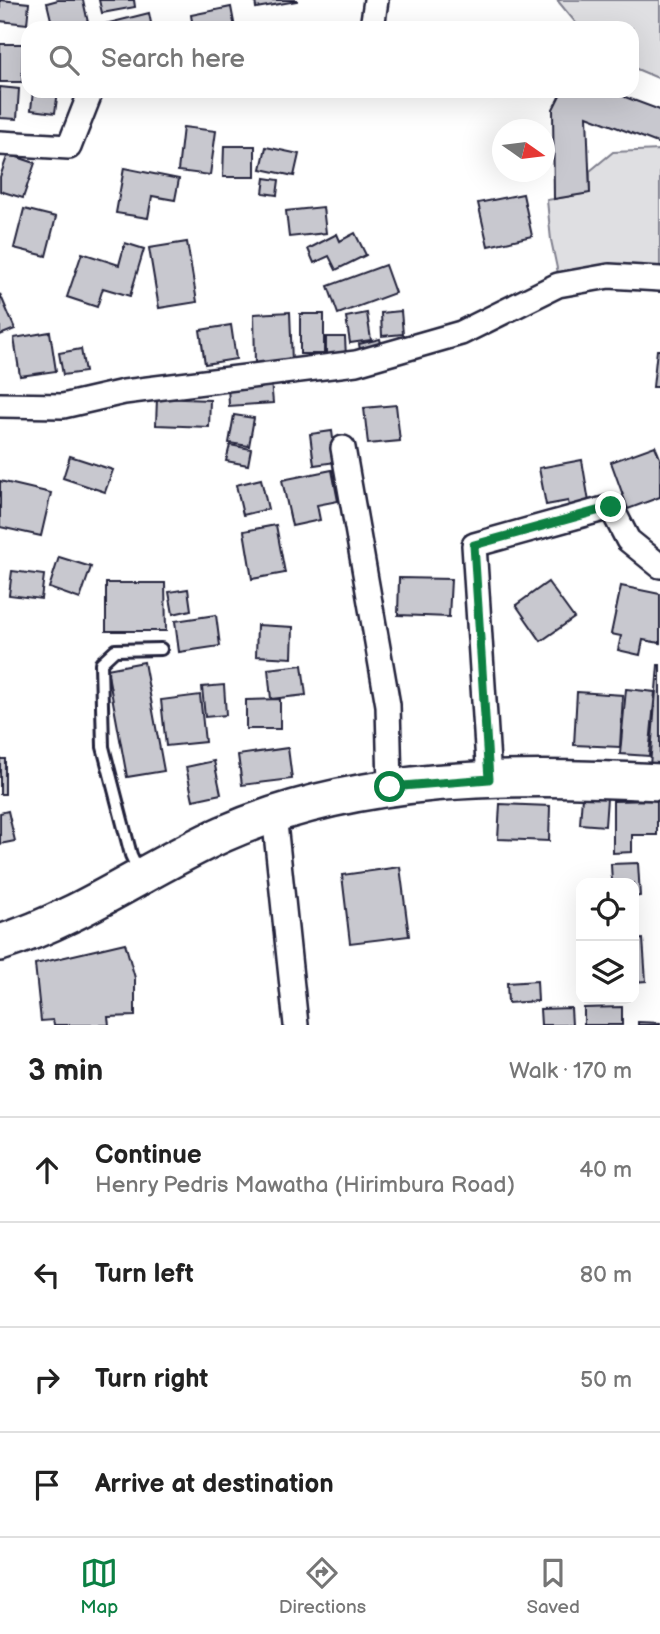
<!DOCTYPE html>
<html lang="en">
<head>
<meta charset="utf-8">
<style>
  :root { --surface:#fff; --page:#f2f2f2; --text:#222; --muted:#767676; --line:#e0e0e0; --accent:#0b8043 }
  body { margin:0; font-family:"Balsamiq Sans",sans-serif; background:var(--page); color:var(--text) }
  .controls { position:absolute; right:21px; bottom:21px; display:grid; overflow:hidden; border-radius:14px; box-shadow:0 7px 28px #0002 }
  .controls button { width:63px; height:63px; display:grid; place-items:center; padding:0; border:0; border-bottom:2px solid var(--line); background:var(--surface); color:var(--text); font:35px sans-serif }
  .compass { position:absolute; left:492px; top:119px; width:63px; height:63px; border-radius:50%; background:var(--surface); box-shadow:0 7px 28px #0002; rotate:104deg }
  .stop { position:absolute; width:21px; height:21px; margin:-16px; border:5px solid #0b8043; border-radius:50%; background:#fff }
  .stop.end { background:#0b8043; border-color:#fff; box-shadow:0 2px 7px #0008 }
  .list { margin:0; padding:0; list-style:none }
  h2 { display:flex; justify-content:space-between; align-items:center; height:91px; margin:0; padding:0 28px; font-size:30px }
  h2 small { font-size:23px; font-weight:400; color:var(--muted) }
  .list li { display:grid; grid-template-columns:46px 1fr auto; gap:21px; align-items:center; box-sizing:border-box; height:105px; padding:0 28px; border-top:2px solid var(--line) }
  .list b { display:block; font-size:26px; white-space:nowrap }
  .list p { margin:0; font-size:23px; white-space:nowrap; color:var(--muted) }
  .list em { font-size:23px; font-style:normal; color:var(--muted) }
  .icon { flex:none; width:38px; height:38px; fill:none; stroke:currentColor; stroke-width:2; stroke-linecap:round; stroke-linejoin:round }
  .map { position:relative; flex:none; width:660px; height:1025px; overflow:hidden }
  .search { position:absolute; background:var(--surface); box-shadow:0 7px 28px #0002; left:21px; right:21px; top:21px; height:77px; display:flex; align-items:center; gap:18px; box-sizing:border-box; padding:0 24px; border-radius:21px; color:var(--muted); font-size:26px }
  .sheet { height:511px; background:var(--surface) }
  nav { display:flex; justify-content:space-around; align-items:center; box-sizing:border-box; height:98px; border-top:2px solid var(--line); background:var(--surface); font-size:19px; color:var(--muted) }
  nav a { display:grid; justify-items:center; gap:4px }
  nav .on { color:var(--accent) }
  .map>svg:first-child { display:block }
  .green { fill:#dfdfe2; stroke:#80808e; stroke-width:2 }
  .building { fill:#c8c8cf; stroke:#22223b; stroke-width:2 }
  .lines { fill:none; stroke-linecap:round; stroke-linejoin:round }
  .service-casing { stroke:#22223b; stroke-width:16 }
  .minor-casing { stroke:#22223b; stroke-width:28 }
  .primary-casing { stroke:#22223b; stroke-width:40 }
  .service { stroke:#fff; stroke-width:10 }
  .minor { stroke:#fff; stroke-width:23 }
  .primary { stroke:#fff; stroke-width:35 }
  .route { stroke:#0b8043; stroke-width:9 }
</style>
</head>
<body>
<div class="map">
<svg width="660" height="1025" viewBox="0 0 660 1025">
  <rect width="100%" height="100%" fill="#fff"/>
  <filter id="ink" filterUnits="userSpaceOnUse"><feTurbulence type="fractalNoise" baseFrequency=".0143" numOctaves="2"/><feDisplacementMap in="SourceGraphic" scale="14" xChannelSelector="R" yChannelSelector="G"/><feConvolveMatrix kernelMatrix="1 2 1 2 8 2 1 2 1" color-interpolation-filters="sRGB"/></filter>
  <g filter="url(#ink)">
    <g class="green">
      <polygon points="557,0 660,0 660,79 632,67 632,28 580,28"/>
      <polygon points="660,150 660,272 559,278 551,240 547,200 590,193 590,171 613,152"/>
    </g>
    <g class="building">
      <polygon points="0,0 29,3 27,24 0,21"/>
      <polygon points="58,0 83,0 89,27 53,28 47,3"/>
      <polygon points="99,0 134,0 135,7 102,13"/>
      <polygon points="255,0 297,0 297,1 256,8"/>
      <polygon points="231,7 235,28 193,28 191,15"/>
      <polygon points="149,13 152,28 93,28 93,27"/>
      <polygon points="0,44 23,44 22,82 0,82"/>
      <polygon points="0,87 19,89 17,119 0,118"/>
      <polygon points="33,91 58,91 55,113 31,110"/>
      <polygon points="565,91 609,91 660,110 660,144 587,116 590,193 554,199 553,109 561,93"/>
      <polygon points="183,127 216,131 210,175 178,171"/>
      <polygon points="224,146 255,146 255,177 223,177"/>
      <polygon points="266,147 299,154 294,176 261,169"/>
      <polygon points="8,154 35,163 23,198 0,191 0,177"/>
      <polygon points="124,168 179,179 175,200 152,196 148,218 116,213"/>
      <polygon points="265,178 279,180 277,195 263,193"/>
      <polygon points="523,194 532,236 488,246 478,203"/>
      <polygon points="323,207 326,233 289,237 286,211"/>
      <polygon points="24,209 56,217 46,256 14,248"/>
      <polygon points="355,233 366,255 336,270 329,256 314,263 308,249 337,234 340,241"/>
      <polygon points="187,242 197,302 159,308 149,248"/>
      <polygon points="125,243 144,249 130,296 103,288 97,307 67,297 82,253 119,265"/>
      <polygon points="385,265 395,293 338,314 328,286"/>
      <polygon points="0,294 15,329 0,335"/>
      <polygon points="401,311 403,334 382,336 381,313"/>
      <polygon points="290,312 292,362 255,363 254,314"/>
      <polygon points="367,313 371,340 350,343 346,317"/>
      <rect x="300" y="314" width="24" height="40"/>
      <polygon points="231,325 236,359 205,364 200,330"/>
      <polygon points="50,332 56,371 20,376 14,338"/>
      <polygon points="326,337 345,337 346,357 326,357"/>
      <polygon points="380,339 383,350 361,355 359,344"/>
      <polygon points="81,349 85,372 63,375 59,353"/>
      <polygon points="657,350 660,350 660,387 653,387"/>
      <polygon points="271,381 273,403 229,406 228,384"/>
      <polygon points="157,398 210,400 209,427 156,425"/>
      <polygon points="396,405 400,441 368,444 364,408"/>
      <polygon points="234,415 254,418 249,446 229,443"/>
      <polygon points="332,431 336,462 314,465 310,434"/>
      <polygon points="230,445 251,449 248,465 226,461"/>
      <polygon points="655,446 660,458 660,497 628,509 611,462"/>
      <polygon points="70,456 113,470 105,492 63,478"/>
      <polygon points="582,460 590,508 570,511 568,501 546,505 539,468"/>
      <polygon points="332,470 338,501 317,505 320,520 292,526 282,480"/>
      <polygon points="261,479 268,509 243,515 236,485"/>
      <polygon points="0,481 51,493 41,536 0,527"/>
      <polygon points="276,525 285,573 252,579 244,531"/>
      <polygon points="59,557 91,567 80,599 49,588"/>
      <polygon points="12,571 44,575 41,599 9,595"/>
      <polygon points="399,578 451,579 449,617 398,615"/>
      <polygon points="548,582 574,618 541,641 516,605"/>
      <polygon points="106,583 165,583 166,631 106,631"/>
      <polygon points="621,586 660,594 660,643 643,640 640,655 618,650 621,636 611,634"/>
      <polygon points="188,589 191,610 173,614 169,592"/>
      <polygon points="216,615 220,646 179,652 175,621"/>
      <polygon points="257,625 293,627 292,658 256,656"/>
      <polygon points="144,662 164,771 127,777 107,669"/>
      <polygon points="302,665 306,695 271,699 268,669"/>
      <polygon points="658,665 660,665 660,767 650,766"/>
      <polygon points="224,685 226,715 205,717 202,687"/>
      <polygon points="626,689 655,692 649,756 620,754"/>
      <polygon points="577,692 623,695 620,747 574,745"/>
      <polygon points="200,695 205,742 166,746 161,700"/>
      <polygon points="280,699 280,729 246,729 246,700"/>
      <polygon points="288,748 292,779 242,785 238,755"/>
      <rect x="0" y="759" width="5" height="35"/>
      <polygon points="214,761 221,794 193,800 186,767"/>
      <polygon points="582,796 607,798 605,826 580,824"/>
      <polygon points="657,800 657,835 632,835 632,852 613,853 613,801"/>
      <polygon points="500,804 550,806 549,841 498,839"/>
      <polygon points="8,811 15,841 0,844 0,813"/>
      <polygon points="638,863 640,896 634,897 634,883 612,883 611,864"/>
      <polygon points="400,867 409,936 350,943 342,875"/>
      <polygon points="643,939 646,981 634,982 634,940"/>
      <polygon points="125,943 135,978 135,1016 108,1017 109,1025 54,1025 53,1020 41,1021 35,964"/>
      <polygon points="537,981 538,1001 508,1003 507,983"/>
      <polygon points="622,1007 622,1025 584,1025 584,1008"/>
      <polygon points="571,1008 572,1025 541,1025 540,1009"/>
      <polygon points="638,1022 660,1023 660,1025 638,1025"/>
    </g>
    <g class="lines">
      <g class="service-casing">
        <polyline id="service" points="139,872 131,855 103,747 101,663 115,650 161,649"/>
      </g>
      <g class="minor-casing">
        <g id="minor">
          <polyline points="372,28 376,0"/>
          <polyline points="0,143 69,147 91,91"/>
          <polyline points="0,405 63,406 124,392 356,363 461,333 558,285 609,276 660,279"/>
          <polyline points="343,448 388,705 390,787"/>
          <polyline points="489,779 474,545 611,507 628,540 660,566"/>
          <polyline points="274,814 296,1025"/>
        </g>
      </g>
      <g class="primary-casing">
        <path id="primary" d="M0 943C80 918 147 868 223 834 359 774 514 774 660 782"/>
      </g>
      <use href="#service" class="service"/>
      <use href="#minor" class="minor"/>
      <use href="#primary" class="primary"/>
    </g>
  </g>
  <g class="lines" filter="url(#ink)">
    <polyline class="route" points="390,787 489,779 474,545 611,507"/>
  </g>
</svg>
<div class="controls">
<button><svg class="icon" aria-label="locate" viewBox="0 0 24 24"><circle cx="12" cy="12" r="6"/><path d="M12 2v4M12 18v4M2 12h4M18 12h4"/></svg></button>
<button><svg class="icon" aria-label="layers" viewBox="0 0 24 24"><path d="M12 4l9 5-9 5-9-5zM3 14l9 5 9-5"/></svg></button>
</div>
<svg class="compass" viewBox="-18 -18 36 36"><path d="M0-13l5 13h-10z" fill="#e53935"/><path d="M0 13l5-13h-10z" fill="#767676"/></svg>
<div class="stop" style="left:390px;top:787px"></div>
<div class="stop end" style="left:611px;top:507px"></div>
<div class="search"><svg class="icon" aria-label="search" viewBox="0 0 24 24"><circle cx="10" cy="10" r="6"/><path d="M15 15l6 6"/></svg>Search here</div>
</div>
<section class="sheet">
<h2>3 min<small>Walk · 170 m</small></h2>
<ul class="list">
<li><svg class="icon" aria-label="ahead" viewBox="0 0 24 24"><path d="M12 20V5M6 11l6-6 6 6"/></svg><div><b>Continue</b><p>Henry Pedris Mawatha (Hirimbura Road)</p></div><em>40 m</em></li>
<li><svg class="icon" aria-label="left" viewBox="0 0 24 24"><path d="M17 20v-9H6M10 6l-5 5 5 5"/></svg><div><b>Turn left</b></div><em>80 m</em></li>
<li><svg class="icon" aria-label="right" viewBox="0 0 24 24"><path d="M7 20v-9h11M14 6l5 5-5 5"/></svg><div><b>Turn right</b></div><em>50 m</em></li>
<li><svg class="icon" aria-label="arrive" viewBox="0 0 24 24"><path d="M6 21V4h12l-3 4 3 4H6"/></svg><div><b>Arrive at destination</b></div></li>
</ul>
</section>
<nav>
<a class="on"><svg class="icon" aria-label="map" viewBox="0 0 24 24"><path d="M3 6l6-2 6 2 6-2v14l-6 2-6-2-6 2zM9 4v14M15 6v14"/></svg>Map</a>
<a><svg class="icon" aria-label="directions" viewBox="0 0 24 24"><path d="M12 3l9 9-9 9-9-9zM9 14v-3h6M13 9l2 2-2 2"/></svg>Directions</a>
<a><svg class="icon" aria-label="saved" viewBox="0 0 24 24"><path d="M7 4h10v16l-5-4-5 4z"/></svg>Saved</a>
</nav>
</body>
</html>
